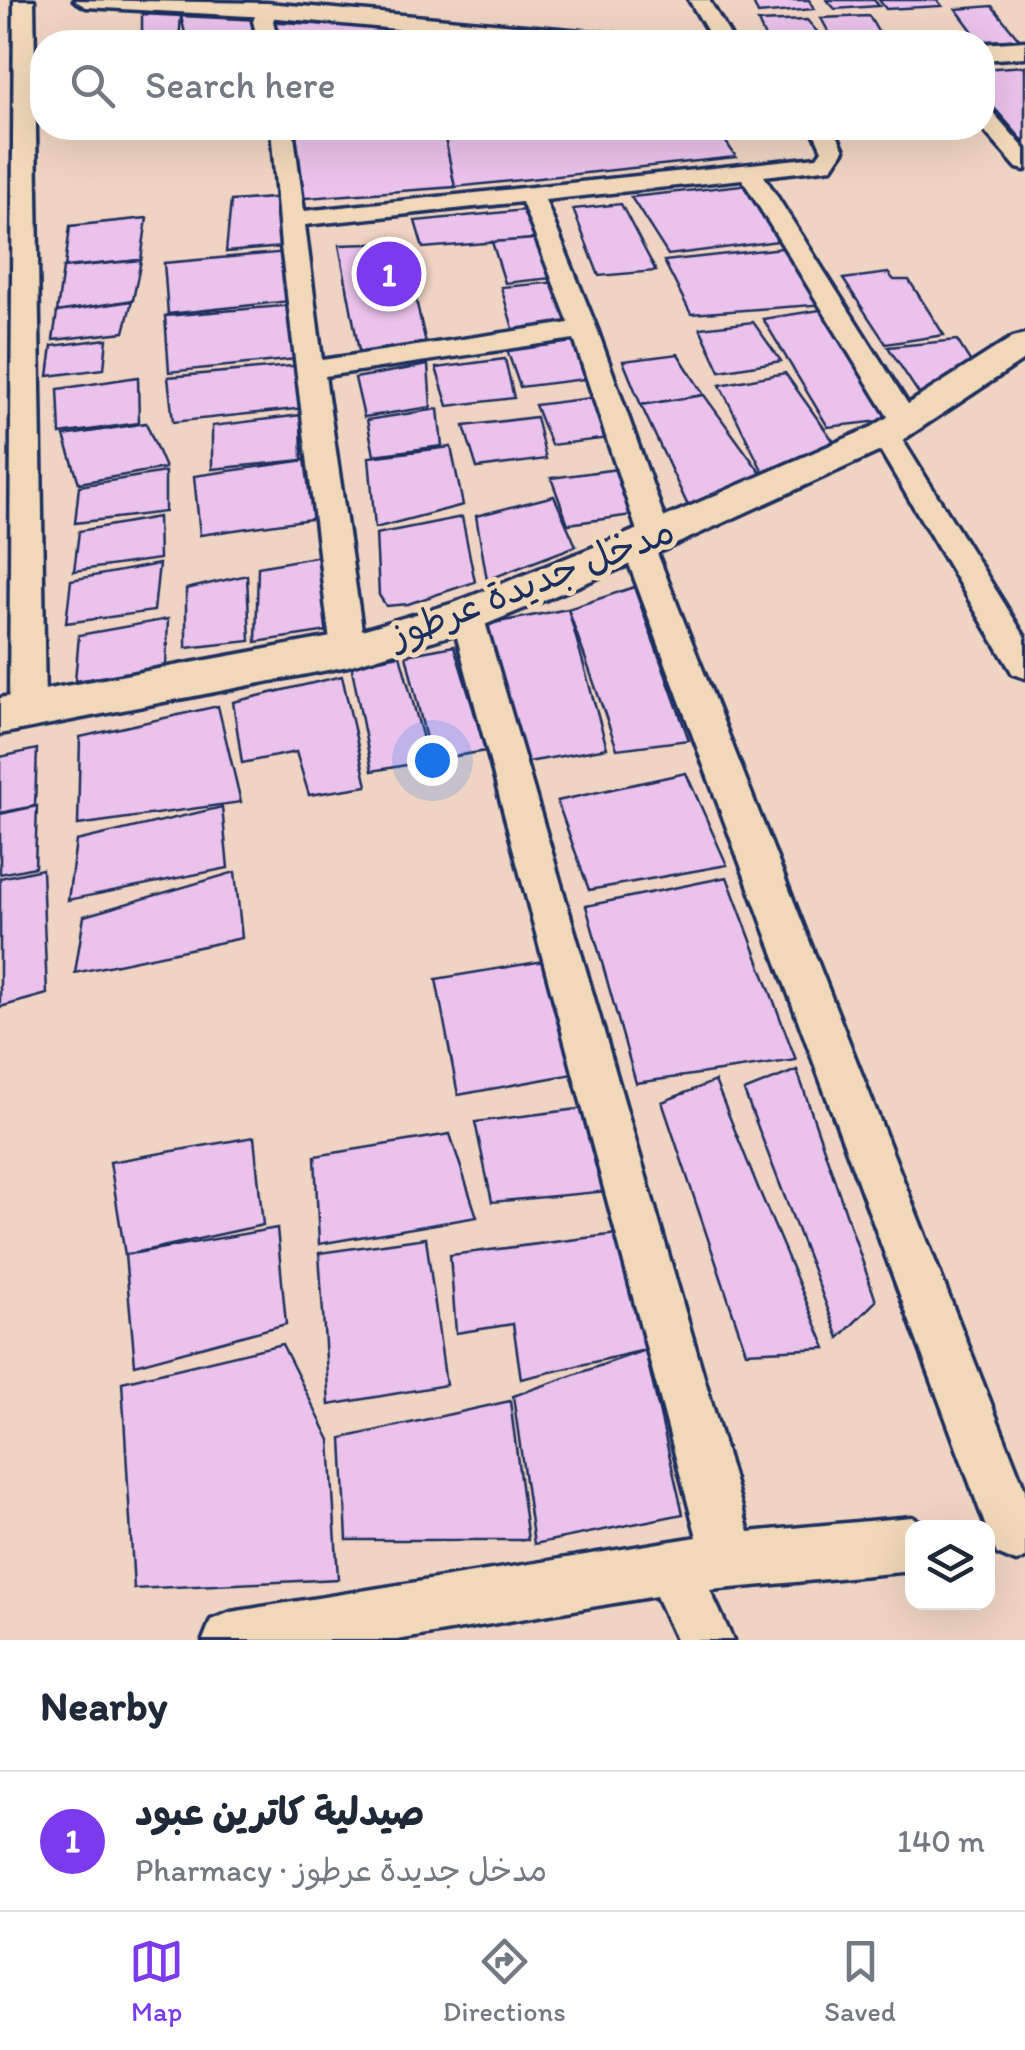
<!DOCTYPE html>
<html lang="en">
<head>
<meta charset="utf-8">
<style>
  :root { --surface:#fff; --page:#f6f6f7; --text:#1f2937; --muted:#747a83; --line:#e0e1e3; --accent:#7c3aed }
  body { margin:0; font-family:Itim,"Playpen Sans Arabic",sans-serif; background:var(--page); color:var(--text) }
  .controls { position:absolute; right:30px; bottom:30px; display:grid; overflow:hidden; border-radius:20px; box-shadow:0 10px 40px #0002 }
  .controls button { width:90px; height:90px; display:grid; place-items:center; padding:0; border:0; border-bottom:2px solid var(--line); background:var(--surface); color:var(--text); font:50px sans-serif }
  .you { position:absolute; left:432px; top:760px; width:35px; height:35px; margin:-25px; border:8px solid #fff; border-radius:50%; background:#1a73e8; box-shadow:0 0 0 15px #1a73e833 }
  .badge { display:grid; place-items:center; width:65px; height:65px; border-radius:50%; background:var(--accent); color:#fff; font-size:32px; font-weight:700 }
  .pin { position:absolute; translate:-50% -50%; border:5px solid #fff; box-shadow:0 2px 10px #0006 }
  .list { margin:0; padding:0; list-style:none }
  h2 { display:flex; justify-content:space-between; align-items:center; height:130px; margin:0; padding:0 40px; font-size:42px }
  h2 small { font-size:32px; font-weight:400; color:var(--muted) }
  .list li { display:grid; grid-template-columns:65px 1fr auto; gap:30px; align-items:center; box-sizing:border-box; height:140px; padding:0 40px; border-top:2px solid var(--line) }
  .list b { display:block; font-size:38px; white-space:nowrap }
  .list p { margin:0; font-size:32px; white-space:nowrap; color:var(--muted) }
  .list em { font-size:32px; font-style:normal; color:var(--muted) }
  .icon { flex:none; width:55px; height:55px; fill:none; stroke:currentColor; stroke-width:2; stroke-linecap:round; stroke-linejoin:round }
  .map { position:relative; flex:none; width:1025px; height:1640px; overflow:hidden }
  .search { position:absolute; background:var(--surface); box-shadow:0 10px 40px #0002; left:30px; right:30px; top:30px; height:110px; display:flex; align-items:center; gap:25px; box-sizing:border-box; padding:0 35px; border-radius:40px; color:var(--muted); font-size:38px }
  .sheet { height:270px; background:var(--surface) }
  nav { display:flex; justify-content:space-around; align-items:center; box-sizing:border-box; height:140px; border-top:2px solid var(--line); background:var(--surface); font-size:28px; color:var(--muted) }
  nav a { display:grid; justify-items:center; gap:5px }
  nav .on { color:var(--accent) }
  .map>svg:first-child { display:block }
  .building { fill:#eac2eb; stroke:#1b2f5e; stroke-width:2.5 }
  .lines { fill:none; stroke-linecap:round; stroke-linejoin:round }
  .minor-casing { stroke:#1b2f5e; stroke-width:7 }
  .tertiary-casing { stroke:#1b2f5e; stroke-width:7 }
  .minor { fill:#f1d8b9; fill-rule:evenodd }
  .tertiary { fill:#f1d8b9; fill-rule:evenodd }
  .labels { text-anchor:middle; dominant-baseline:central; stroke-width:10; stroke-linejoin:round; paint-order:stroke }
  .street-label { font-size:38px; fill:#1b2f5e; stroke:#f1d8b9 }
</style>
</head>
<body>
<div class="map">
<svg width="1025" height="1640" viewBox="0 0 1025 1640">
  <rect width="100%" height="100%" fill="#f0d4c3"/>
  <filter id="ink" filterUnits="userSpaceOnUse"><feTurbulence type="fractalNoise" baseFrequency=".01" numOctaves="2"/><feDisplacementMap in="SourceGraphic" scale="20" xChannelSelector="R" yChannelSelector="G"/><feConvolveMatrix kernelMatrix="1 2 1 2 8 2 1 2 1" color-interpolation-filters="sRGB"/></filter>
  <g filter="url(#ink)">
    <g class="building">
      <polygon points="752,0 809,0 814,9 758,14"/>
      <polygon points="827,0 874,0 879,6 835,9"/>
      <polygon points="879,0 937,0 942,6 886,9"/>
      <polygon points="992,6 1020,40 980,41 956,9"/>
      <polygon points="142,14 181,16 179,42 142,42"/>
      <polygon points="181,16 261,20 265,36 241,38 242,42 187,42"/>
      <polygon points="869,16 884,42 834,42 821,18"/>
      <polygon points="807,20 826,42 767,42 758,22"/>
      <polygon points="263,21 422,30 425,42 268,42"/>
      <polygon points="422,30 535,42 425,42"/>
      <polygon points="1025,66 1025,143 982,94 982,69"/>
      <polygon points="283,128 443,128 455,187 293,199"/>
      <polygon points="443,128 717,128 736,157 455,187"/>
      <polygon points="751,184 786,240 668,255 631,197"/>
      <polygon points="286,197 293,246 226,252 231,201"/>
      <polygon points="621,204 656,271 599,276 573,209"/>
      <polygon points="535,209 548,238 423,248 415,221"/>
      <polygon points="147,218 141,260 65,267 70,226"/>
      <polygon points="548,238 562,277 505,283 492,242"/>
      <polygon points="403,243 428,352 361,362 339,245"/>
      <polygon points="791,247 828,304 691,314 664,261"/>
      <polygon points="287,252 290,301 168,314 164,263"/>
      <polygon points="141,260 133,300 57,312 63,268"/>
      <polygon points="888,273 894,280 909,280 944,335 886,344 843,279"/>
      <polygon points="559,282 573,325 514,332 501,287"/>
      <polygon points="132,301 124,332 53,340 57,312"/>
      <polygon points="294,305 297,359 169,372 165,316"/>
      <polygon points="826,309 898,419 828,427 763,319"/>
      <polygon points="753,322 781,361 720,371 700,328"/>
      <polygon points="107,339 104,369 48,376 52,346"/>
      <polygon points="957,340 972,364 921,397 888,347"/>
      <polygon points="574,342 585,379 520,387 507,350"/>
      <polygon points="678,354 704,395 641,405 623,361"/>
      <polygon points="505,359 514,398 448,406 436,368"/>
      <polygon points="303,365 306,408 173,422 168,377"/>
      <polygon points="428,365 431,407 364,417 355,378"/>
      <polygon points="785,373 834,442 763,472 720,385"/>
      <polygon points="138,377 139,423 60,434 58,389"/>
      <polygon points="704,395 763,476 689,508 641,405"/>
      <polygon points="606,396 618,437 551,445 535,405"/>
      <polygon points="438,409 442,446 374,455 367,420"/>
      <polygon points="301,415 302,460 212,469 212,426"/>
      <polygon points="536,417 546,459 477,468 464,426"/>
      <polygon points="146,423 165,468 79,483 64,436"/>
      <polygon points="451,447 463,505 375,528 369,457"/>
      <polygon points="306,460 318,518 200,535 194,476"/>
      <polygon points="625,468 639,514 568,524 551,478"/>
      <polygon points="165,472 165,512 75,523 79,486"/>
      <polygon points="554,496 576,546 487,580 476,516"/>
      <polygon points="158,517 159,559 74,571 79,531"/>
      <polygon points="462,517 475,582 408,604 386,606 379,595 376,534"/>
      <polygon points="326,555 341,629 256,642 258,567"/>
      <polygon points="159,564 154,611 66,623 71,580"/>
      <polygon points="247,575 250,641 186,648 186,589"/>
      <polygon points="634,587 689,740 617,749 568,609"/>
      <polygon points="568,609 607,748 528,762 483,625"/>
      <polygon points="168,619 166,668 75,681 79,635"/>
      <polygon points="454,646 486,751 431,760 406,655"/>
      <polygon points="400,655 429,761 372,771 351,664"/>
      <polygon points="342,676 367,786 309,795 296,752 242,763 233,702"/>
      <polygon points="218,706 241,802 78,825 80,737"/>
      <polygon points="37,749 35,806 0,813 0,757"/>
      <polygon points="686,773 727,865 589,890 557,801"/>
      <polygon points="37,806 35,867 0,874 0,814"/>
      <polygon points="222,807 228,868 68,900 76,841"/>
      <polygon points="42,869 47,994 0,1007 0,878"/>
      <polygon points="235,872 242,938 75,973 84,916"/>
      <polygon points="727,877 796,1060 636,1083 586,906"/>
      <polygon points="550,960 573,1074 458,1095 436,979"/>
      <polygon points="797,1070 876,1301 839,1338 744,1091"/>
      <polygon points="715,1081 757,1185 826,1348 746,1352 662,1102"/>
      <polygon points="594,1107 609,1191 492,1202 475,1122"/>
      <polygon points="450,1134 477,1217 319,1244 315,1156"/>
      <polygon points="254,1137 263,1225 125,1255 110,1162"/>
      <polygon points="277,1228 286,1324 135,1365 125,1255"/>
      <polygon points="626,1233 645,1350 521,1379 513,1324 456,1333 450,1255"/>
      <polygon points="426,1238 446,1385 329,1405 319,1253"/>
      <polygon points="282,1344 330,1440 338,1579 134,1589 122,1382"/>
      <polygon points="645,1350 683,1514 534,1544 513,1396"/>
      <polygon points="510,1401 528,1540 347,1540 342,1438"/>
    </g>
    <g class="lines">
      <g class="minor-casing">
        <g id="minor">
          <polygon points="14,0 34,0 45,708 39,718 27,722 15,718 9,708"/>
          <polygon points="689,0 709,0 734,42 714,42"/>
          <polygon points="267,4 277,10 273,21 278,42 258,42 253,21 260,6"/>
          <polygon points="982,108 990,109 1025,149 1025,170 1017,168 982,128"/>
          <path d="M271 128H293L304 211 817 157 822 150 812 128H834L844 150 832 168 764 176 918 420 914 426H894L890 420 742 179 545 200 597 329 671 537 666 545 655 548 1025 1490V1558L1016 1562 997 1554 989 1535 622 545 627 537 638 534 574 339 325 376 365 650 360 659 348 663 336 659 331 650 281 246ZM522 202 569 323 322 360 305 225Z"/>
          <polygon points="885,426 895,428 1025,637 1025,678 1013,674 871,435 875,428"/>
          <polygon points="467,603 479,606 483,615 749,1532 912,1517 932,1528 912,1528 912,1571 710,1590 733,1640 676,1640 656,1596 397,1640 203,1640 211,1620 231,1612 697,1537 451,615 455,606"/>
        </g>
      </g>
      <g class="tertiary-casing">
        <g id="tertiary">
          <polygon points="74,0 267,3 616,34 629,42 538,42 267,17 86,7"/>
          <polygon points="1025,41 1025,57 982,60 982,44"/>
          <polygon points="1025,334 1025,359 898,443 652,555 482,626 348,666 0,734 0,698 348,634 454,603 624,535 872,427 1013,337"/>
        </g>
      </g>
      <use href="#minor" class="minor"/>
      <use href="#tertiary" class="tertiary"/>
    </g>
  </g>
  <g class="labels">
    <g class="street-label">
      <text transform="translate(532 582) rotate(-21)">مدخل جديدة عرطوز</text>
    </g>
  </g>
</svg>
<div class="controls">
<button><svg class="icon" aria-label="layers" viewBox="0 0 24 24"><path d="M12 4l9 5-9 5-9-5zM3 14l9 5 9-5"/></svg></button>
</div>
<div class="you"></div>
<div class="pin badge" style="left:389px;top:274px">1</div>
<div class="search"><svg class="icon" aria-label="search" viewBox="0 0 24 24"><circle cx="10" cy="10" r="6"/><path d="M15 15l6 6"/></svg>Search here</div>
</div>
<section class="sheet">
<h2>Nearby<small></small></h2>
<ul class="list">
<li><span class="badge">1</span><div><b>صيدلية كاترين عبود</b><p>Pharmacy · مدخل جديدة عرطوز</p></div><em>140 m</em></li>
</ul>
</section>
<nav>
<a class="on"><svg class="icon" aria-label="map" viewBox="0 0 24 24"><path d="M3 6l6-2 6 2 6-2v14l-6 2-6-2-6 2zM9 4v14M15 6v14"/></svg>Map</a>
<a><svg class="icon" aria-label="directions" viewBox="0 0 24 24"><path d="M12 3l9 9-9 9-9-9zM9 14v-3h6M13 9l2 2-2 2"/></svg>Directions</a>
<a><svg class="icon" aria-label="saved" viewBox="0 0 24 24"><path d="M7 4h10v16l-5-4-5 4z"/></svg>Saved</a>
</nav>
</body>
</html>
